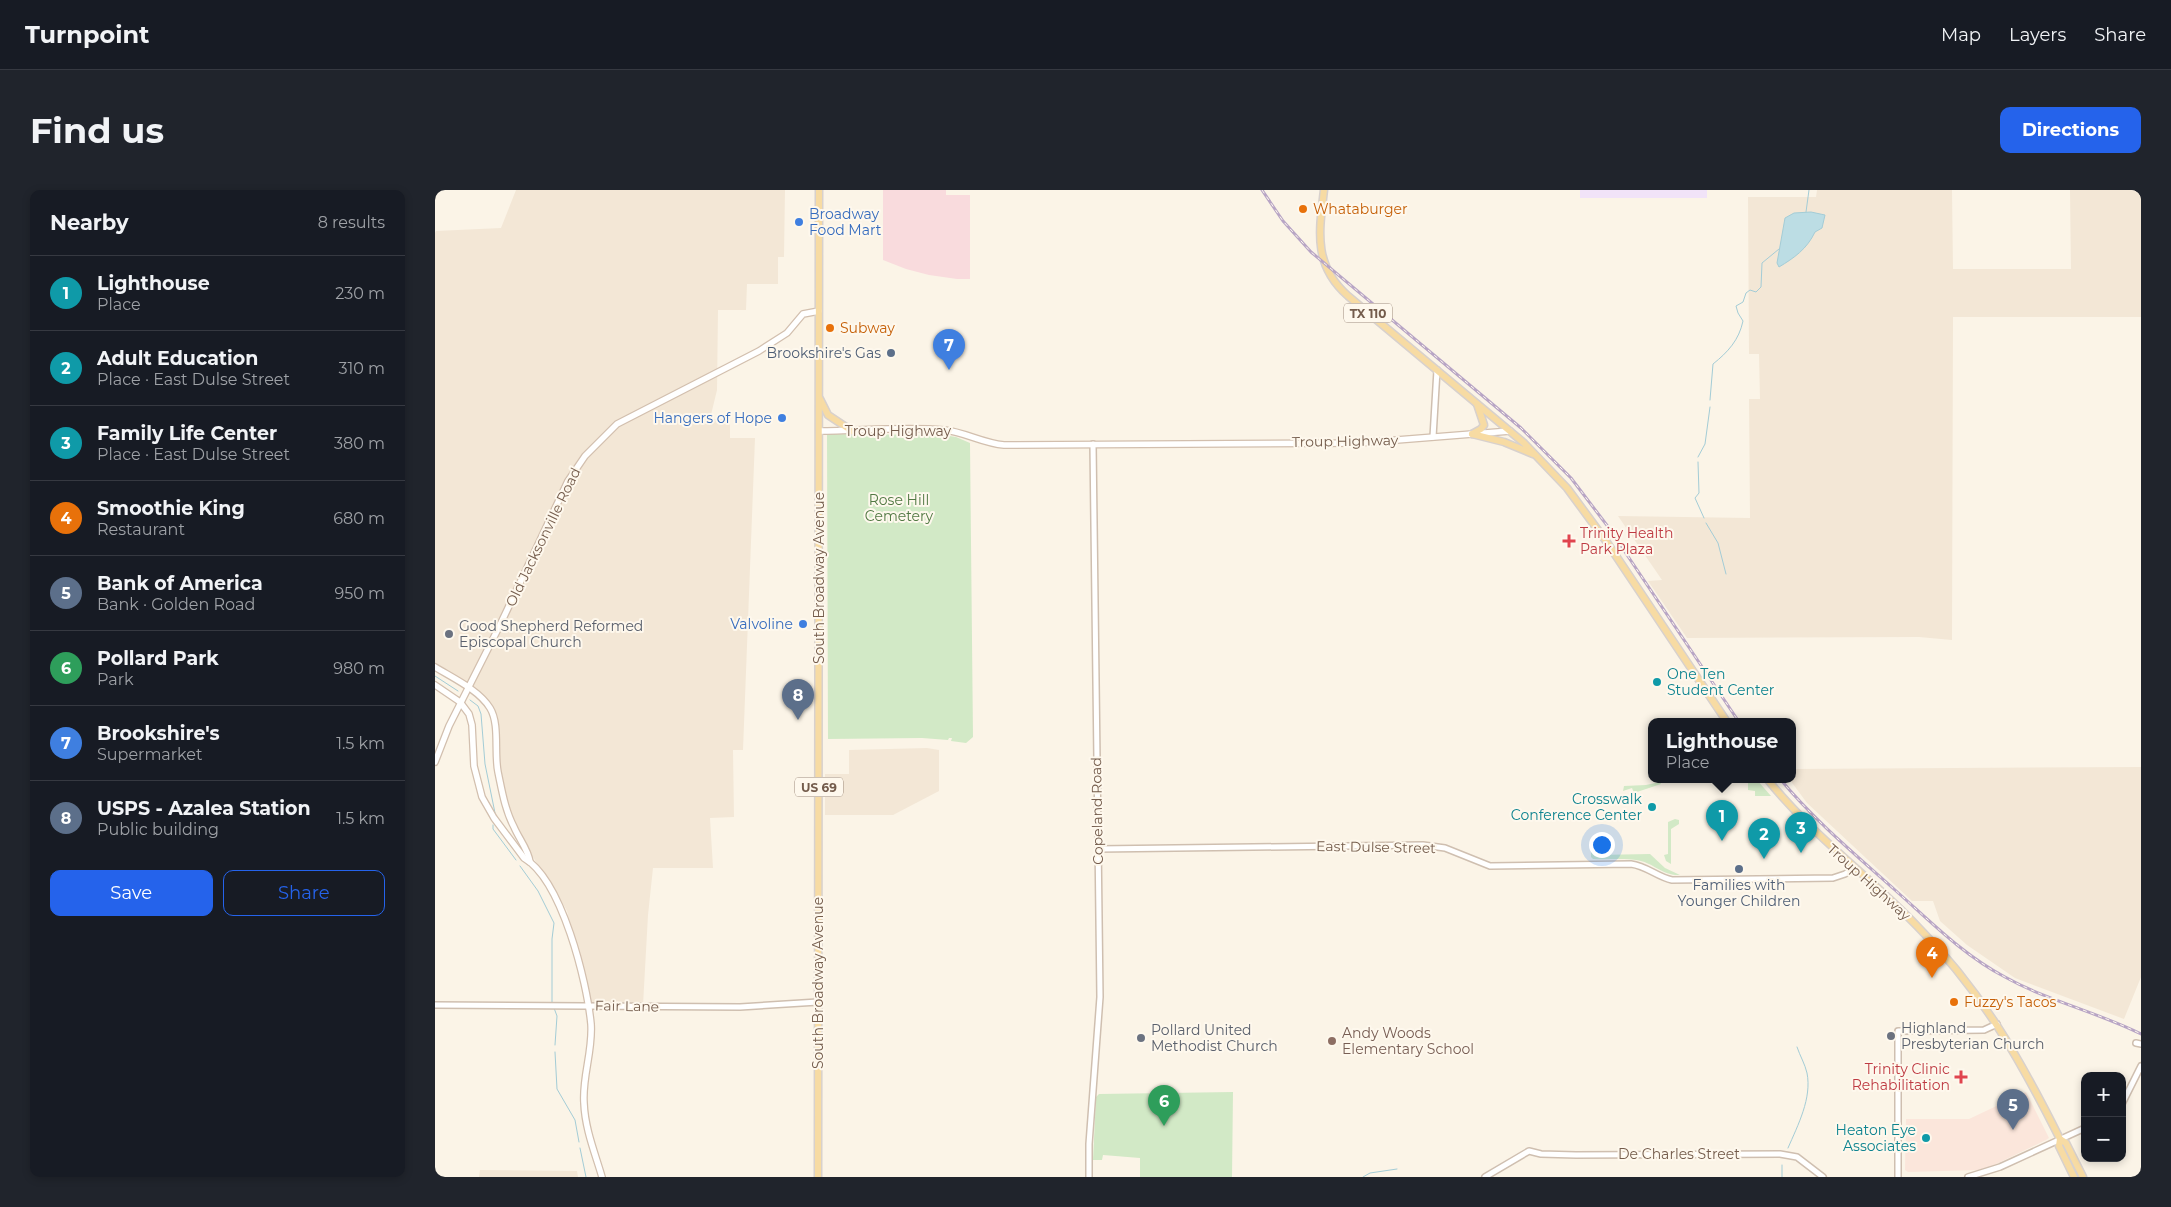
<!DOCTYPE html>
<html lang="en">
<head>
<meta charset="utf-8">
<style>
  :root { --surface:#171b24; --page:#20242c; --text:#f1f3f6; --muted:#9ea1a6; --line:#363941; --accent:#2563eb }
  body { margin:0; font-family:Montserrat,sans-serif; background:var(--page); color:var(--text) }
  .controls { position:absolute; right:15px; bottom:15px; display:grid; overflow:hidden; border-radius:10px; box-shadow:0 2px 8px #0003 }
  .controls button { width:45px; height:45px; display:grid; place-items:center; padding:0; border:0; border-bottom:1px solid var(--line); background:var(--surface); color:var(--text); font:25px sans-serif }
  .you { position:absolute; left:1166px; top:654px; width:18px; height:18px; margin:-12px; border:4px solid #fff; border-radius:50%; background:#1a73e8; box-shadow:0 0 0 8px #1a73e833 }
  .badge { display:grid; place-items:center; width:32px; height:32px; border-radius:50%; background:var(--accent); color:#fff; font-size:16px; font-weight:700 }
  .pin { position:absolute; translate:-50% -41px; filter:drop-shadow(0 1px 2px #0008) }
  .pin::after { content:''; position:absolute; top:26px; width:18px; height:15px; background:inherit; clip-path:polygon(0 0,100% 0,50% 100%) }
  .popup { position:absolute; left:1213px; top:528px; width:148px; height:65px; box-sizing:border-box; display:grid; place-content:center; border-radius:10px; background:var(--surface); filter:drop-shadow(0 1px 4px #0005); font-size:16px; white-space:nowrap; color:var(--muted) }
  .popup b { font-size:19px; color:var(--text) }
  .popup::after { content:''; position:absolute; left:50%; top:100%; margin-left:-10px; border:10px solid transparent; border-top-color:var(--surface) }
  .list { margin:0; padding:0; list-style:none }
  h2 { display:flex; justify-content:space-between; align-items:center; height:65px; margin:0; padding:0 20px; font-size:21px }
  h2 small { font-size:16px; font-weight:400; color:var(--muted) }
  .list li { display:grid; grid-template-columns:32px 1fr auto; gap:15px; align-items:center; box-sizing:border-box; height:75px; padding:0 20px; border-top:1px solid var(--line) }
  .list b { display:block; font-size:19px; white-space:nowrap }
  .list p { margin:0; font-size:16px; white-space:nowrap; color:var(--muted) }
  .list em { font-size:16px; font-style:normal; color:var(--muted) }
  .actions { display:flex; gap:10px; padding:15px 20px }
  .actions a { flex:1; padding:11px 0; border:1px solid var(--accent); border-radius:10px; text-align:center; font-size:18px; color:var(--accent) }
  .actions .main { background:var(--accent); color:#fff }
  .map { position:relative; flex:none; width:1706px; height:987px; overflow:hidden; border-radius:10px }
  header { display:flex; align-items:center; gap:30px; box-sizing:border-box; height:70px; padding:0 25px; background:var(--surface); border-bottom:1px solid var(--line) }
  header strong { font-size:24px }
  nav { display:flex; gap:28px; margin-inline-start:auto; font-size:18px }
  .intro { display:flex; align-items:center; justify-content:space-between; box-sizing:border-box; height:120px; padding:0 30px }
  h1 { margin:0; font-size:35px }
  .button { padding:12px 22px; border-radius:10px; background:var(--accent); color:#fff; font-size:18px; font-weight:700 }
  main { display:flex; gap:30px; padding:0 30px }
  aside { flex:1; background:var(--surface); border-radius:10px; box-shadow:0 2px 8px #0003 }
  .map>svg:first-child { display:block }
  .residential { fill:#f3e7d6 }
  .commercial { fill:#fbe6db }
  .education { fill:#f1e3f8 }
  .medical { fill:#f9dbdd }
  .green { fill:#d2e9c6 }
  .water { fill:#bcdde4; stroke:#a3ccd6 }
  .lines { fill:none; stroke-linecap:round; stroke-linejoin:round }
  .stream { stroke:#a3ccd6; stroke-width:1 }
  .tertiary-casing { stroke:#cfbfb0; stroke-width:8 }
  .secondary-casing { stroke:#d2bfae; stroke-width:8 }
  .primary-casing { stroke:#d8d1cd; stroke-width:9 }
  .tertiary { stroke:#fff; stroke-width:5 }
  .secondary { stroke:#fff; stroke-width:5.5 }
  .primary { stroke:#f7dba3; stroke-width:6 }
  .rail-casing { stroke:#b8a5c5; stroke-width:3 }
  .rail { stroke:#fef8ed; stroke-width:1; stroke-dasharray:4; stroke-linecap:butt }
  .food-dot { fill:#e8710a; stroke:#fef8ed; stroke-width:2 }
  .shop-dot { fill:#3f7fe0; stroke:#fef8ed; stroke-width:2 }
  .service-dot { fill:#5c6f8a; stroke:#fef8ed; stroke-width:2 }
  .health-dot { fill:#e0444e; stroke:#fef8ed; stroke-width:2 }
  .worship-dot { fill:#6b7280; stroke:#fef8ed; stroke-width:2 }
  .culture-dot { fill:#0f9aa8; stroke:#fef8ed; stroke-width:2 }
  .education-dot { fill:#8d6e63; stroke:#fef8ed; stroke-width:2 }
  .labels { text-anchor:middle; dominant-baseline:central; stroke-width:4; stroke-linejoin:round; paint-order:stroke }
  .shield { fill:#fef8ed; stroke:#9d8b7c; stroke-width:1 }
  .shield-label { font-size:12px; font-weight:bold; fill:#745c4c }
  .food-label { font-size:14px; fill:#c56008; stroke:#fef8ed; text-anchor:start }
  .shop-label { font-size:14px; fill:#366cbe; stroke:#fef8ed; text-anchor:end }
  .service-label { font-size:14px; fill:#4e5e75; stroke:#fef8ed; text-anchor:end }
  .street-label { font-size:14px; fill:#745c4c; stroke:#fef8ed }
  .park-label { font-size:14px; fill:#527944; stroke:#fef8ed }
  .health-label { font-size:14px; fill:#be3a42; stroke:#fef8ed; text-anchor:start }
  .worship-label { font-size:14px; fill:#5b616d; stroke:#fef8ed; text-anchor:start }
  .culture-label { font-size:14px; fill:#0d838f; stroke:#fef8ed; text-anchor:end }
  .education-label { font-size:14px; fill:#785e54; stroke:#fef8ed; text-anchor:start }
</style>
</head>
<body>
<header>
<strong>Turnpoint</strong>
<nav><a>Map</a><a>Layers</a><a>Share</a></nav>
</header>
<div class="intro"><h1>Find us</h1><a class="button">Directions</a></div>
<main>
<aside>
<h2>Nearby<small>8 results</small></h2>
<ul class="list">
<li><span class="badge" style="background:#0f9aa8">1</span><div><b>Lighthouse</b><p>Place</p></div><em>230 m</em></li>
<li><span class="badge" style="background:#0f9aa8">2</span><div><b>Adult Education</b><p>Place · East Dulse Street</p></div><em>310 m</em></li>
<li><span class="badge" style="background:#0f9aa8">3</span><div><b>Family Life Center</b><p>Place · East Dulse Street</p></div><em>380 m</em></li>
<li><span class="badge" style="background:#e8710a">4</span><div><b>Smoothie King</b><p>Restaurant</p></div><em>680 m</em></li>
<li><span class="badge" style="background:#5c6f8a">5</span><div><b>Bank of America</b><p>Bank · Golden Road</p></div><em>950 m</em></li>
<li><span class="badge" style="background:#2e9e5b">6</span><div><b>Pollard Park</b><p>Park</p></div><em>980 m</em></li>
<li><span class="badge" style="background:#3f7fe0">7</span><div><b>Brookshire's</b><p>Supermarket</p></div><em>1.5 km</em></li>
<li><span class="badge" style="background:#5c6f8a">8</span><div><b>USPS - Azalea Station</b><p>Public building</p></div><em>1.5 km</em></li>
</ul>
<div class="actions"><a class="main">Save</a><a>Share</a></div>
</aside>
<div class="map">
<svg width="1706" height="987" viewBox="0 0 1706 987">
  <rect width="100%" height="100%" fill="#fbf4e7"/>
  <g class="residential">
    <polygon points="81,0 350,0 349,67 343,67 343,94 312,94 311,120 283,120 282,200 275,229 295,229 295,248 320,248 308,560 298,560 299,627 275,628 278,678 218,678 213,725 208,815 155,813 132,721 116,692 104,677 83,642 72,611 63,563 61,525 58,517 0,475 0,43 1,41 66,38"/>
    <polygon points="1382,0 1517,0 1518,79 1636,79 1635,0 1706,0 1706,127 1518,127 1517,450 1484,447 1252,448 1213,391 1227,390 1183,326 1315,328 1314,209 1325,209 1324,164 1314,164 1313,7 1381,7"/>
    <polygon points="492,558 504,560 504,601 458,625 390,625 390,584 414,584 414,560"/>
    <polygon points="1706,577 1706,787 1689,829 1580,788 1532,755 1505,731 1498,711 1477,711 1372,613 1355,590 1357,590 1357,579"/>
    <polygon points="45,980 142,981 143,987 44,987"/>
  </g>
  <polygon class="commercial" points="1591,902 1614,948 1611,950 1557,976 1544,980 1473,982 1470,980 1471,929 1534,929"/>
  <rect class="education" x="1145" y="0" width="127" height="8"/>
  <polygon class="medical" points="448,0 511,0 511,5 535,5 535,89 522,89 494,85 471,79 448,70"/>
  <g class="green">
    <polygon points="392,244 508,245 521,247 535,253 538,547 531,553 516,551 517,548 514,548 513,550 487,548 393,549"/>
    <polygon points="1313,590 1322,590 1336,606 1320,606 1320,601 1313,600"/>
    <polygon points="1225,592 1226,594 1199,603 1197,598 1188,601 1189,596 1211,595"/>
    <polygon points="1240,629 1244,630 1244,634 1236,639 1236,674 1231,671 1229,665 1233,664 1233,632"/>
    <path d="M1156 654H1161V665L1215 664 1230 678 1245 685C1227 686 1218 672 1201 670 1187 668 1172 670 1158 669L1156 667Z"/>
    <polygon points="798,902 797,987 705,987 705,968 668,965 667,970 658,970 661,907 664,904"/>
  </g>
  <path class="water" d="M1376 22 1390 25 1387 38 1380 42C1372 59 1359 68 1344 77L1342 73 1350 28 1359 23Z"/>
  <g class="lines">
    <g class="stream">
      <polyline points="1371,22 1374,0"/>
      <path d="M1275 210 1278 174C1293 162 1304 150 1308 131L1303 123 1301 116 1308 112 1311 103 1315 100 1321 102 1326 97 1327 73 1344 59"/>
      <polyline points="1263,267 1270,254 1275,217"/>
      <polyline points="1263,272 1264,303 1260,308 1269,328"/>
      <polyline points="1271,333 1283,353 1291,384"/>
      <polyline points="0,486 23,501"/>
      <polyline points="35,510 43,516 46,524 50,574 60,623"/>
      <polyline points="58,635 58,639 81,670"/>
      <polyline points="85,676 103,701 119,733 117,749 117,812"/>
      <polyline points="119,818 122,826 120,855"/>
      <polyline points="120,862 122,899 140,930 144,952"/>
      <polyline points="145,958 151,987"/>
      <path d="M1353 958C1363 935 1377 908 1372 883 1370 874 1365 866 1362 857"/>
      <polyline points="928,987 935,983 962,979"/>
      <polyline points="1347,987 1347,975"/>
    </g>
    <g class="tertiary-casing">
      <g id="tertiary">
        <polyline points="998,247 1002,180"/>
        <path d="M663 659 988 655 1010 658 1055 676 1196 674C1212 676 1222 687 1237 690L1398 688 1410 684 1419 678"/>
        <polyline points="0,815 305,817 383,812"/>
        <polyline points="1701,853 1706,854"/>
        <polyline points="1687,914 1706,876"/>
        <polyline points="654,987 654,954 665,807 658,254"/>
        <polyline points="1050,987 1094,961 1106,964 1141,965 1345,964 1362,967 1388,987"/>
        <polyline points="1463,987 1463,841 1549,840 1562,834"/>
        <polyline points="1533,987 1565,977 1650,938"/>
      </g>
    </g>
    <g class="secondary-casing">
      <g id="secondary">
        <path d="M384 241C424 241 470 236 509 240 530 242 547 253 569 255L924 253 1075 241"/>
        <path d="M0 477C18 488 44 500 55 518 65 534 59 563 63 582 67 601 70 620 79 637 84 649 93 659 95 672"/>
        <path d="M0 495 25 512 34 524 37 535 39 576 47 607 59 628 89 668C127 690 152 792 156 834 158 861 147 887 149 913 150 939 160 963 167 987"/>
        <polyline points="0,572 14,536 65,435 133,291 150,266 182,234 324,161 352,143 368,124 384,121"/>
      </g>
    </g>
    <g class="primary-casing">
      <g id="primary">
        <path d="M889 0C884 42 878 75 913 106L1089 253 1132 298 1171 351 1292 532"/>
        <polyline points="385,209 393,225 417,241"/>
        <polyline points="1037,244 1069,252 1098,264"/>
        <polyline points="1037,244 1046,239 1049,235 1042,214"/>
        <path d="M1333 590C1377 645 1434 686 1482 736 1546 800 1585 869 1625 949L1624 956 1639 987"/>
        <polyline points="1625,949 1631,953 1648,987"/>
        <polyline points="383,987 384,0"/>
      </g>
    </g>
    <use href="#tertiary" class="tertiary"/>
    <use href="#secondary" class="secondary"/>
    <use href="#primary" class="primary"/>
    <g class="rail-casing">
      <g id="rail">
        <polyline points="827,0 848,31 876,62 1086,238 1136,288 1174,338 1304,532"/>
        <path d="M1346 590C1380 631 1421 665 1460 700 1495 731 1528 765 1570 787 1613 811 1662 822 1706 844"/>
      </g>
    </g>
    <use href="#rail" class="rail"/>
  </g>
  <g class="food-dot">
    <circle cx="868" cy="19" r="5"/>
    <circle cx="395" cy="138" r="5"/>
    <circle cx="1519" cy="812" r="5"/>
  </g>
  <g class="shop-dot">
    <circle cx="364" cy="32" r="5"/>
    <circle cx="347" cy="228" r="5"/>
    <circle cx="368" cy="434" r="5"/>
  </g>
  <g class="service-dot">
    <circle cx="456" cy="163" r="5"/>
    <circle cx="1304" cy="679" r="5"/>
  </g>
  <g class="health-dot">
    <path d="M1131.5 343.5h5v5h5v5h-5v5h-5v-5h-5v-5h5z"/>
    <path d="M1523.5 879.5h5v5h5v5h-5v5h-5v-5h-5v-5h5z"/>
  </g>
  <g class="worship-dot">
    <circle cx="14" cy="444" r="5"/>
    <circle cx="1456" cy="846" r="5"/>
    <circle cx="706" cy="848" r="5"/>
  </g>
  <g class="culture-dot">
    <circle cx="1222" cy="492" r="5"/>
    <circle cx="1217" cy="617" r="5"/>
    <circle cx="1491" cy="948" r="5"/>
  </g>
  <circle class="education-dot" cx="897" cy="851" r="5"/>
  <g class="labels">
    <g class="shield">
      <rect x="909" y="113.5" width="48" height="19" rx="4"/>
      <rect x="360" y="587.5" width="48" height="19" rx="4"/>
    </g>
    <g class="shield-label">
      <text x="933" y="123">TX 110</text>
      <text x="384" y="597">US 69</text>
    </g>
    <g class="food-label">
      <text x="878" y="19">Whataburger</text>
      <text x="405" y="138">Subway</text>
      <text x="1529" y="812">Fuzzy's Tacos</text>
    </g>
    <g class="shop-label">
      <text x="374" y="24" text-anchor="start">Broadway<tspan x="374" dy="16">Food Mart</tspan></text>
      <text x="337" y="228">Hangers of Hope</text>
      <text x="358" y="434">Valvoline</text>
    </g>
    <g class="service-label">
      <text x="446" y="163">Brookshire's Gas</text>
      <text x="1304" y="695" text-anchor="middle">Families with<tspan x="1304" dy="16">Younger Children</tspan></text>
    </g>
    <g class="street-label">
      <text x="463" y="241">Troup Highway</text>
      <text transform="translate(910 251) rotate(-1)">Troup Highway</text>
      <text transform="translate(108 347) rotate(-64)">Old Jacksonville Road</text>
      <text transform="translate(384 388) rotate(-90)">South Broadway Avenue</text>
      <text transform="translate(662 621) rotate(-91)">Copeland Road</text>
      <text transform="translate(941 657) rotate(1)">East Dulse Street</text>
      <text transform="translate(1434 692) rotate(42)">Troup Highway</text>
      <text transform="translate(383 793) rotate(-90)">South Broadway Avenue</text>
      <text transform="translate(192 816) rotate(1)">Fair Lane</text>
      <text x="1244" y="964">De Charles Street</text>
    </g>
    <g class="park-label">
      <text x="464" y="310">Rose Hill<tspan x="464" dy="16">Cemetery</tspan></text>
    </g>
    <g class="health-label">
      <text x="1145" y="343">Trinity Health<tspan x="1145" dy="16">Park Plaza</tspan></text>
      <text x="1515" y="879" text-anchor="end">Trinity Clinic<tspan x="1515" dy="16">Rehabilitation</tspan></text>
    </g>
    <g class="worship-label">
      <text x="24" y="436">Good Shepherd Reformed<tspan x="24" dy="16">Episcopal Church</tspan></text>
      <text x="1466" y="838">Highland<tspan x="1466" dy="16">Presbyterian Church</tspan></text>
      <text x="716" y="840">Pollard United<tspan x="716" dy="16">Methodist Church</tspan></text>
    </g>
    <g class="culture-label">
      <text x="1232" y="484" text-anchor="start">One Ten<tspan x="1232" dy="16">Student Center</tspan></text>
      <text x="1207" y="609">Crosswalk<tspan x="1207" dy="16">Conference Center</tspan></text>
      <text x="1481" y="940">Heaton Eye<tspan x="1481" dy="16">Associates</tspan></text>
    </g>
    <g class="education-label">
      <text x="907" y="843">Andy Woods<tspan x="907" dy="16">Elementary School</tspan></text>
    </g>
  </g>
</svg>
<div class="controls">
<button>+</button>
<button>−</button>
</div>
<div class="you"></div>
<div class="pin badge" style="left:1287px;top:651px;background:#0f9aa8">1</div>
<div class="popup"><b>Lighthouse</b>Place</div>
<div class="pin badge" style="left:1329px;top:669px;background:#0f9aa8">2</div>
<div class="pin badge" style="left:1366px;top:663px;background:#0f9aa8">3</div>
<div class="pin badge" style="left:1497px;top:788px;background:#e8710a">4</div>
<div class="pin badge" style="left:1578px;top:940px;background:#5c6f8a">5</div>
<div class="pin badge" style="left:729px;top:936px;background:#2e9e5b">6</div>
<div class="pin badge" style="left:514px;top:180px;background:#3f7fe0">7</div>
<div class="pin badge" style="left:363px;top:530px;background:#5c6f8a">8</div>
</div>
</main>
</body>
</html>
